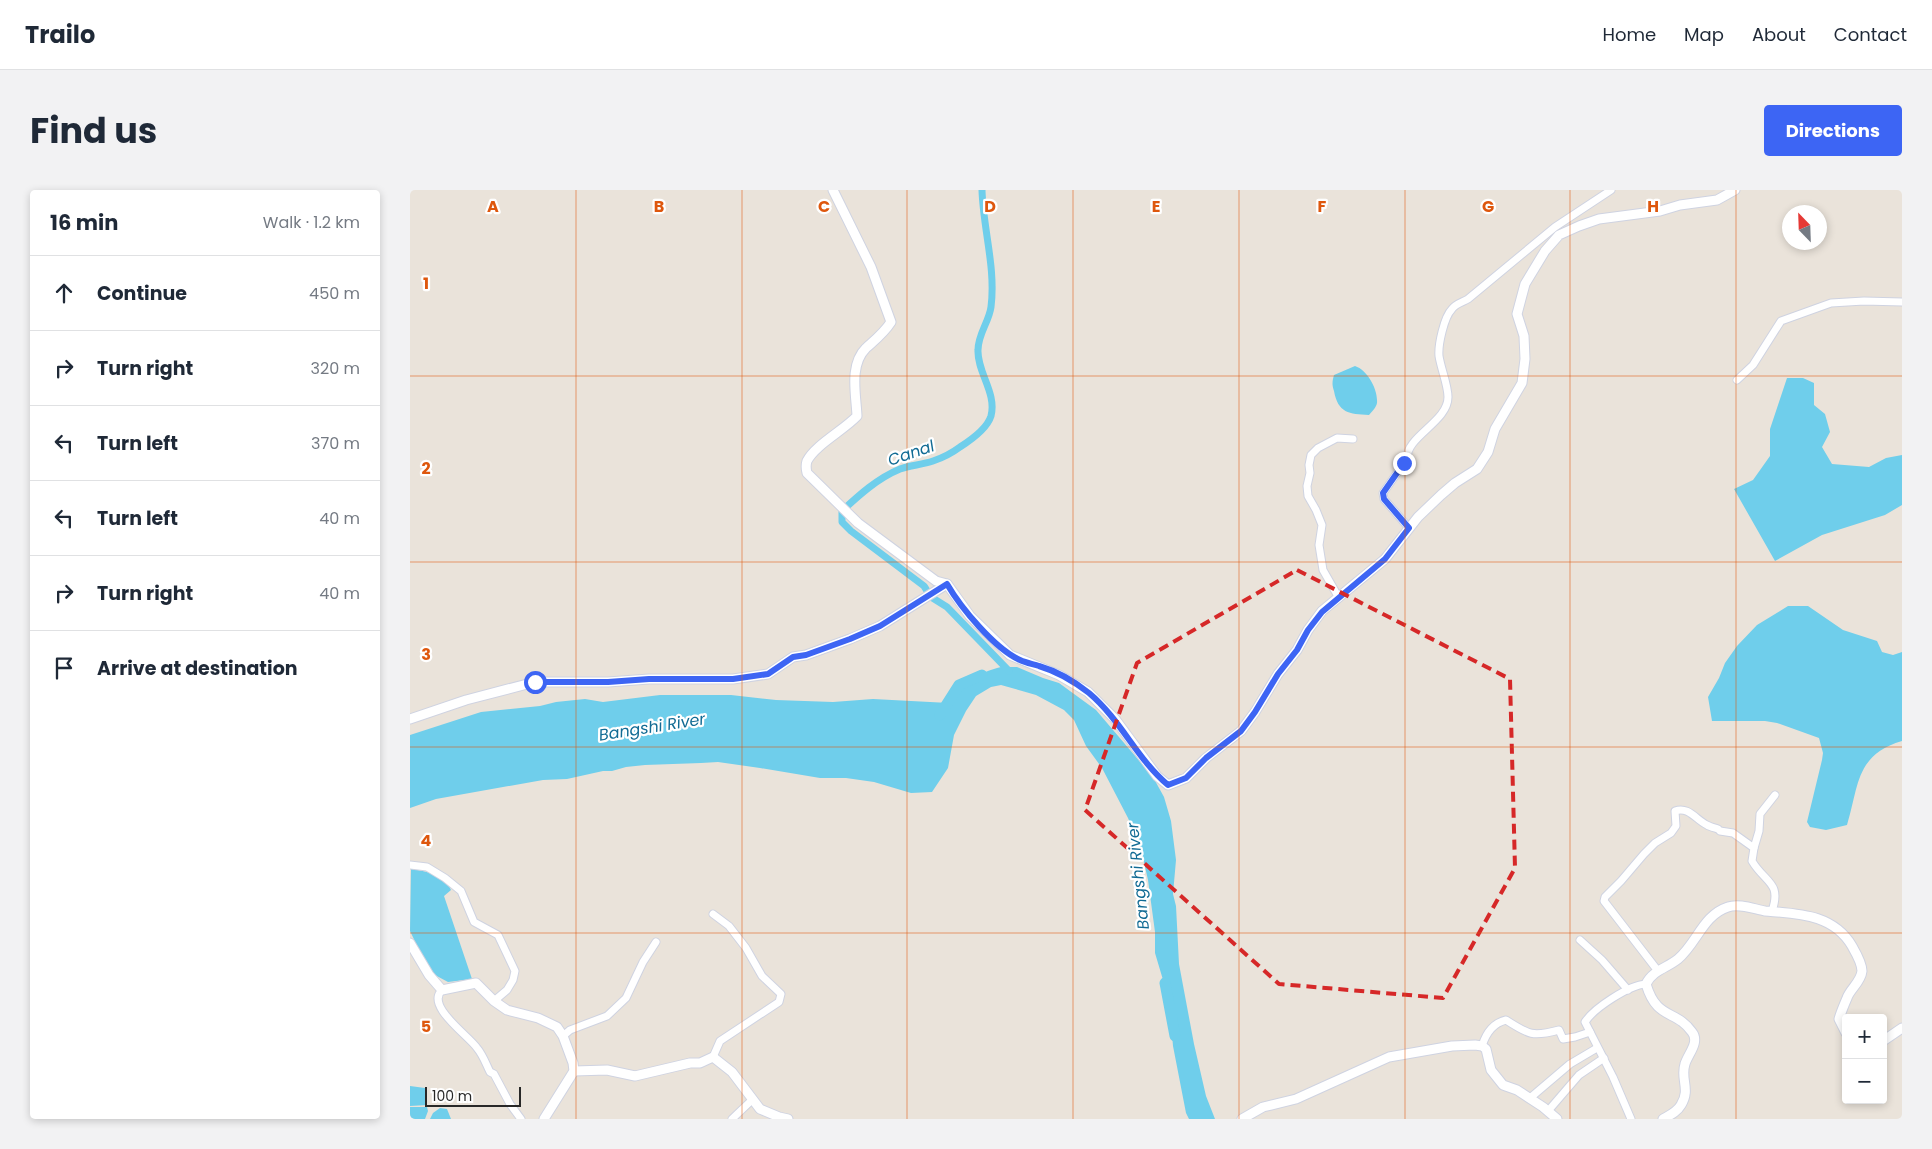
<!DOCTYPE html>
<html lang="en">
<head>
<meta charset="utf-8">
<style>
  :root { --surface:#fff; --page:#f2f2f3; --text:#1f2937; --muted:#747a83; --line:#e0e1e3; --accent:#3d65f4 }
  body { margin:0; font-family:Poppins,sans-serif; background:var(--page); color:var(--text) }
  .controls { position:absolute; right:15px; bottom:15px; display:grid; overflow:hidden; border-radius:5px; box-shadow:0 2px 8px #0003 }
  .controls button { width:45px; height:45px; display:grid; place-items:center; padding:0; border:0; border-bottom:1px solid var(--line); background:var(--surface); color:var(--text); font:25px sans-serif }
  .compass { position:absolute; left:1372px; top:15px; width:45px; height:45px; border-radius:50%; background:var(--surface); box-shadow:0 2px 8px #0003; rotate:337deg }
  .scale { position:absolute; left:15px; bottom:12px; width:96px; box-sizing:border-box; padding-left:5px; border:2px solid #282828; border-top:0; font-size:14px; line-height:18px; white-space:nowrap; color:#282828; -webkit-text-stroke:4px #fff; paint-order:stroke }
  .stop { position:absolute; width:15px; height:15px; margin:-11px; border:4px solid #3d65f4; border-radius:50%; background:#fff }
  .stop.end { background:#3d65f4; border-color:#fff; box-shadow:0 1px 5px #0008 }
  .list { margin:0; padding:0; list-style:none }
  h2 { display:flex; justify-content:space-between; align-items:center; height:65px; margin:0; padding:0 20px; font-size:21px }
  h2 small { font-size:16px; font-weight:400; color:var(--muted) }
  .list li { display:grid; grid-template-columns:32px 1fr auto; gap:15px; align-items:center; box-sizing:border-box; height:75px; padding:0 20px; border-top:1px solid var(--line) }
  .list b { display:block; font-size:19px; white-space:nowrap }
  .list em { font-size:16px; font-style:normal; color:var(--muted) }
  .icon { flex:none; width:28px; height:28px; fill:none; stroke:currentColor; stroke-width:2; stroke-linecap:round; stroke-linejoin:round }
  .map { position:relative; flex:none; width:1492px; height:929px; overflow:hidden; border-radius:5px }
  header { display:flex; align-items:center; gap:30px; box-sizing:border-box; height:70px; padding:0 25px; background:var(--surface); border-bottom:1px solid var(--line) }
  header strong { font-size:24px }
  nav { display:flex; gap:28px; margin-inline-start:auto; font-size:18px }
  .intro { display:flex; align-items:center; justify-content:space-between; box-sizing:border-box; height:120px; padding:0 30px }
  h1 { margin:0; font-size:35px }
  .button { padding:12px 22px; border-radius:5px; background:var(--accent); color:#fff; font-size:18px; font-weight:700 }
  main { display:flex; gap:30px; padding:0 30px }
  aside { flex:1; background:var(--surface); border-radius:5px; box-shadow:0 2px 8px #0003 }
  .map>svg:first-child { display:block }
  .water { fill:#6fceeb }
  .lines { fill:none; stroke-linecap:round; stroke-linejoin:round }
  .canal { stroke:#6fceeb; stroke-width:7 }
  .river { stroke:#6fceeb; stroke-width:11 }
  .minor-casing { stroke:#cfd3e1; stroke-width:9 }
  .tertiary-casing { stroke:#cfd3e1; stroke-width:11 }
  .minor { stroke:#fff; stroke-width:7 }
  .tertiary { stroke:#fff; stroke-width:9 }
  .route { stroke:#3d65f4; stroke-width:6 }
  .marked { fill:none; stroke:#d62828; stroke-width:4; stroke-dasharray:10 6; stroke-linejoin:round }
  .grid { fill:none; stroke:#de570d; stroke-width:1; stroke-opacity:0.55 }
  .labels { text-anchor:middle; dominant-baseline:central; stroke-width:4.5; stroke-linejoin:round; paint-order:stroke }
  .water-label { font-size:16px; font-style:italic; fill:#116b94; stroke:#fff }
  .grid-label { font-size:16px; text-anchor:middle; font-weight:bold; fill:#de570d; stroke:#fff; stroke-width:4.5; stroke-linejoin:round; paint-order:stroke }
</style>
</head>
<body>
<header>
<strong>Trailo</strong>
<nav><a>Home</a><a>Map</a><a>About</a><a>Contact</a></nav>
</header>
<div class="intro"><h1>Find us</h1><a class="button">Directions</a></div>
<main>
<aside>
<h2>16 min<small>Walk · 1.2 km</small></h2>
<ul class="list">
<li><svg class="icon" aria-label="ahead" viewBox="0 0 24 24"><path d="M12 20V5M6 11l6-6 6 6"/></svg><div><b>Continue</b></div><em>450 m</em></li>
<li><svg class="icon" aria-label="right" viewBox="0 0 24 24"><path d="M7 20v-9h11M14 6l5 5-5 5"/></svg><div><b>Turn right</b></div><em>320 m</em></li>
<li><svg class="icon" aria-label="left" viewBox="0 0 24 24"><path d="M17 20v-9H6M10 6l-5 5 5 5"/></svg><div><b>Turn left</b></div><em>370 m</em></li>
<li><svg class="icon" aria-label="left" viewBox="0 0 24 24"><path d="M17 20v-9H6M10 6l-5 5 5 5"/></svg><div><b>Turn left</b></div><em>40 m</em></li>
<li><svg class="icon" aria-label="right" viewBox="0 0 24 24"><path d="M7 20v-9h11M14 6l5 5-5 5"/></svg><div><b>Turn right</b></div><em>40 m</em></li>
<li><svg class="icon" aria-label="arrive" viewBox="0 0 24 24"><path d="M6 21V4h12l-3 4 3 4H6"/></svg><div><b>Arrive at destination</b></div></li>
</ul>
</aside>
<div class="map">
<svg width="1492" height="929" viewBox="0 0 1492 929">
  <rect width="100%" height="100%" fill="#eae3da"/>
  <g class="water">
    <path d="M945 176C957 180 967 198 967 210 968 216 963 220 959 225 939 224 928 223 924 201 922 195 922 192 924 185Z"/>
    <polygon points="1377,188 1393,188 1404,193 1404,215 1415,224 1420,242 1412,257 1422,274 1459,277 1476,268 1492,265 1492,315 1475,325 1412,345 1365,371 1324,299 1343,290 1360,266 1360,239"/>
    <path d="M1378 416H1398L1433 440 1467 451 1472 462 1483 465 1492 462V551C1445 565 1449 596 1437 635L1416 640 1400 637 1397 632 1412 570 1413 563 1409 548 1367 533 1355 531H1302L1298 507 1309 488 1315 473 1327 456 1347 435Z"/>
    <path d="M591 477H607L633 488 649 493 686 520 743 587 754 607 761 631 766 670 763 704 766 716 769 774 784 854 796 906 805 929H779L776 923 763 856 759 810 745 763V742L738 690 731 659 718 628 692 578 676 556 664 530 654 520 626 505 591 495 581 497 566 506 556 521 544 545 538 578 522 602 501 603 464 592 436 588H410L350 578 308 572 291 573 235 575 216 577 202 581H193L157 589 133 590 26 609 0 618V545L71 522 130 516 146 512 175 509 193 512 250 505H321L366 510 423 512 463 509 539 513C549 493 570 482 591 477Z"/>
    <path d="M1 679C16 681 35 685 41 700L34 706 62 789 38 792 23 784 14 770 0 741Z"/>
    <polygon points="0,896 15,898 17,915 0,916"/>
    <polygon points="0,917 17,917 18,921 15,929 0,929"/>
    <polygon points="30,918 37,919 41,929 20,929 23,923"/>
  </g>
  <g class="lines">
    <path class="canal" d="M572 0C573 38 586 78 581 117 579 132 568 144 568 160 567 182 587 203 581 226 577 239 561 250 550 257 542 263 532 268 523 271 512 275 500 275 490 279 468 288 449 305 432 321V332L441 341 514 396 521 407 537 417 599 481"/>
    <g class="river">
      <polyline points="530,525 549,495 572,485"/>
      <polyline points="755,793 765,846"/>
    </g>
    <g class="minor-casing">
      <g id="minor">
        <polyline points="1327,190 1343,175 1371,131 1421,113 1454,111 1492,112"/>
        <path d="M999 338 974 309 973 303 997 269C996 246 1038 232 1038 207 1038 195 1031 179 1029 166 1028 155 1034 127 1042 119 1045 114 1053 112 1058 109L1145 37 1201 0"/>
        <polyline points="929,408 913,380 909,355 912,335 906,320 898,306 897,296 900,283 899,275 901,265 908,258 927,248 943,249"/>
        <polyline points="1344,658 1349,641 1350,624 1365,605"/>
        <polyline points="0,675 17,677 35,688 51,701 64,732 88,745 105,781 103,790 97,800 84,811"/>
        <polyline points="303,724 319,736 336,758 352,786 371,804 369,812 310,851 303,867"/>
        <polyline points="1170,750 1192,770 1218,800"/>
        <path d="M1248 781 1194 711 1195 707 1211 691 1234 664 1245 653 1261 643 1266 636 1265 621C1279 616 1286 630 1297 635 1300 637 1305 638 1308 639L1310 641 1323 643 1344 658 1342 671C1355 693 1372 692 1362 721"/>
        <path d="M32 800C15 816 58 845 67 858 73 865 76 874 80 882L84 884 100 914 111 929"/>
        <polyline points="153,846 160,840 197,826 216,808 233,772 246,752"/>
        <path d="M1072 856C1076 843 1083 833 1096 830 1119 845 1123 847 1149 840L1153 849 1165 847 1180 842"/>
        <polyline points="1120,908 1160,874 1187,858"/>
        <polyline points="1138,921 1169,885 1194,868"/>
        <polyline points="322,929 343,909"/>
        <path d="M1221 929 1203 887 1175 832C1184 818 1219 795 1236 794"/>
      </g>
    </g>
    <g class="tertiary-casing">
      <g id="tertiary">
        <path d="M423 0 461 77 481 132C474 143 465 150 456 158 439 175 446 204 447 226 434 240 405 255 397 271 396 274 396 279 397 283L448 333 526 391 537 394 560 426 600 465 649 485 678 502 705 529 747 586 758 595 776 588 796 568 831 541 845 522 868 484 887 460 898 440 912 421 975 369 1008 327 1031 305 1045 293 1067 279 1078 262 1085 239 1112 193 1115 169 1114 146 1107 124 1115 94 1135 61 1149 45 1169 36 1189 29 1250 21 1270 15 1307 10 1325 0"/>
        <polyline points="0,529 56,510 125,492 198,492 239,489 323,489 358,484 383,467 396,465 440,449 470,436 537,394"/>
        <polyline points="0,753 19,785 32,800 66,793 84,811 97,820 128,828 147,837 153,846 163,873 164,881 134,929"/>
        <polyline points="1473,851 1492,838"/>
        <polyline points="164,881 197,880 225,886 280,873 290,873 303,867 322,882 350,919 369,927 378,929"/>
        <polyline points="832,929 853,917 886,909 979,867 1042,856 1065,855 1072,856 1076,859 1081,880 1093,895 1107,900 1133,917 1147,929"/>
        <path d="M1253 929C1260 925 1267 922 1271 915 1281 899 1270 889 1275 874 1278 864 1290 852 1282 842 1266 819 1247 831 1236 794 1243 780 1257 778 1268 769 1287 753 1293 725 1318 717 1329 713 1344 719 1355 721 1389 724 1423 724 1442 756 1446 763 1452 773 1452 781 1451 792 1440 799 1437 808 1434 815 1431 822 1429 829L1436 843"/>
      </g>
    </g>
    <use href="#minor" class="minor"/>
    <use href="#tertiary" class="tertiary"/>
  </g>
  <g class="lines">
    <path class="route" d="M125 492H198L239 489H323L358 484 383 467 396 465 440 449 470 436 537 394C551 418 585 459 610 470 616 473 623 474 629 476 646 481 665 492 679 503 711 530 727 569 758 595L776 588 796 568 831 541 845 522 868 484 887 460 898 440 912 422 975 369 999 338 974 309 973 303 994 273"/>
  </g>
  <path class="marked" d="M887 380 1100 489 1105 678 1033 808 869 794 675 620 727 473Z"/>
  <path class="grid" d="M166 0V929M332 0V929M497 0V929M663 0V929M829 0V929M995 0V929M1160 0V929M1326 0V929M0 186H1492M0 372H1492M0 557H1492M0 743H1492"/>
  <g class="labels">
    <g class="water-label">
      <text transform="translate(501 263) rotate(-19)">Canal</text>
      <text transform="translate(242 537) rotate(-9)">Bangshi River</text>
      <text transform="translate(728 686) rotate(-96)">Bangshi River</text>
    </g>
  </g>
  <g class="grid-label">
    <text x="83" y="22">A</text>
    <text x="249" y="22">B</text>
    <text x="414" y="22">C</text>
    <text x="580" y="22">D</text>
    <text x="746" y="22">E</text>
    <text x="912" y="22">F</text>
    <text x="1078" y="22">G</text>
    <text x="1243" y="22">H</text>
    <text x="16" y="99">1</text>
    <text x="16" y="284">2</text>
    <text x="16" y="470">3</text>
    <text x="16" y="656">4</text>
    <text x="16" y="842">5</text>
  </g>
</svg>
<div class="controls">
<button>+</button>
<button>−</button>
</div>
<svg class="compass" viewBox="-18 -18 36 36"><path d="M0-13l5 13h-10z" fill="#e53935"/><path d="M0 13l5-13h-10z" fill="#747a83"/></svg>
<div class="scale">100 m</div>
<div class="stop" style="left:125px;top:492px"></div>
<div class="stop end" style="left:994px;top:273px"></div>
</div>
</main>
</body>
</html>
